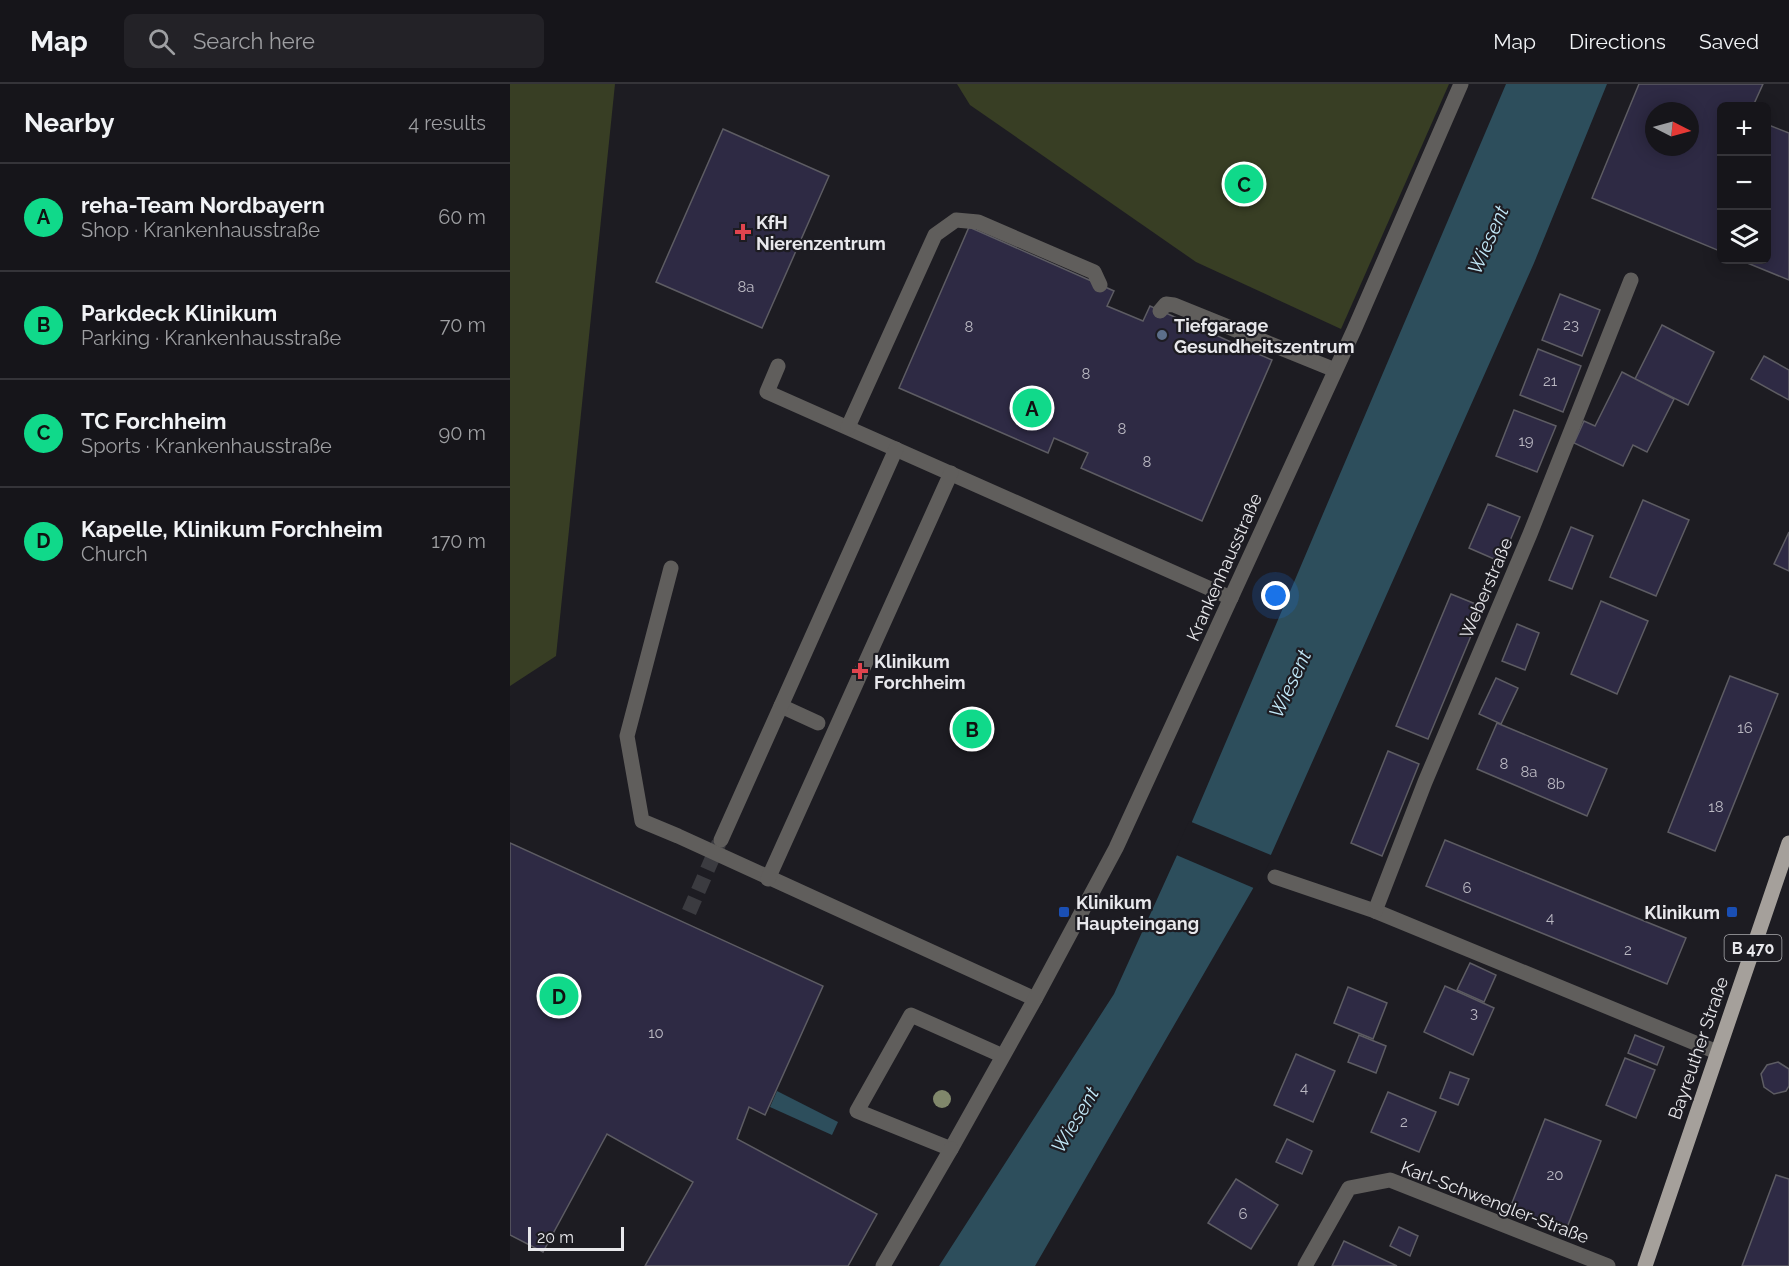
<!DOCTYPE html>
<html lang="en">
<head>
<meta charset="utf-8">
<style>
  :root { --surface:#16151a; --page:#232227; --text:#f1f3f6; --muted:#9e9fa2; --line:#353439; --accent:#10d98a }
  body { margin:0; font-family:Raleway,sans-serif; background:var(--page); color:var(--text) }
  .controls { position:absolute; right:18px; top:18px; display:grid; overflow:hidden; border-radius:9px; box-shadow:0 3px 15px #0003 }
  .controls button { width:54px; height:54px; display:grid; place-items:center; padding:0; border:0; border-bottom:2px solid var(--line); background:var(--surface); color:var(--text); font:30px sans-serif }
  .compass { position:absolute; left:1135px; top:18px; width:54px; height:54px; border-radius:50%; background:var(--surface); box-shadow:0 3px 15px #0003; rotate:96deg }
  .scale { position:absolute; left:18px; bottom:15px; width:96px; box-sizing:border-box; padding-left:6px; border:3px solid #e8e8ec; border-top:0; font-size:16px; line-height:21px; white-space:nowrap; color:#e8e8ec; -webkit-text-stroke:4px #1d1c22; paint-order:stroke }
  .you { position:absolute; left:766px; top:512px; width:21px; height:21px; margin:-15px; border:4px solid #fff; border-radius:50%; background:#1a73e8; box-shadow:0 0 0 9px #1a73e833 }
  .badge { display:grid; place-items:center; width:39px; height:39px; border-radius:50%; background:var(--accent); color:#111; font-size:20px; font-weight:700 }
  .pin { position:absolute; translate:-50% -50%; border:3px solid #fff; box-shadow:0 2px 6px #0006 }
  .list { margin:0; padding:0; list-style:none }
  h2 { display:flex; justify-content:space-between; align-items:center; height:78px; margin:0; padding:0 24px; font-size:26px }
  h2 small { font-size:20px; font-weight:400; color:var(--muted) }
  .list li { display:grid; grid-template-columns:39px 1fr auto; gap:18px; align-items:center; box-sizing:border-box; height:108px; padding:0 24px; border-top:2px solid var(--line) }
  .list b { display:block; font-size:22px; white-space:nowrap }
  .list p { margin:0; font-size:20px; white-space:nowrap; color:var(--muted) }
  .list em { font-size:20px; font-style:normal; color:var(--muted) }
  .icon { flex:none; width:33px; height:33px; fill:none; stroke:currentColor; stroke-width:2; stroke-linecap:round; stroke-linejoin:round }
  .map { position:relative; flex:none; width:1279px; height:1182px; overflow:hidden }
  header { display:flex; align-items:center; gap:36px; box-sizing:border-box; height:84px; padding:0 30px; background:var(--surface); border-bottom:2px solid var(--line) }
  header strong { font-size:28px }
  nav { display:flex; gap:33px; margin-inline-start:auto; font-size:21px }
  .search { width:420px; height:54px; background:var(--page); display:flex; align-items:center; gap:15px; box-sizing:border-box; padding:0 21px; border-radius:9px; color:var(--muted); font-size:22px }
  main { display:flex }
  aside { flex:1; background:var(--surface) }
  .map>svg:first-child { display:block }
  .green { fill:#383e24 }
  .water { fill:#2d4e5c }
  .pier { fill:#1d1c22 }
  .building { fill:#2e2a44; stroke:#5d5c63; stroke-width:1.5; fill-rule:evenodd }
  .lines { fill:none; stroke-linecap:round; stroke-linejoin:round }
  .minor-tunnel { stroke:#3b3b40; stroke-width:15; stroke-dasharray:15 8; stroke-linecap:butt }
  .minor { stroke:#605e5c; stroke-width:15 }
  .major { stroke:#a5a09b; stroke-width:15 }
  .tree { fill:#80876b }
  .health-dot { fill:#e0444e; stroke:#1d1c22; stroke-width:2 }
  .service-dot { fill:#5c6f8a; stroke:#1d1c22; stroke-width:2 }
  .transit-dot { fill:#1a4fb4; stroke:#1d1c22; stroke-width:2 }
  .labels { text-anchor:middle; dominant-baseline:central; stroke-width:4.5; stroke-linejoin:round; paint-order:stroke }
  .number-label { font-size:15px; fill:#bab8c2 }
  .shield { fill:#1d1c22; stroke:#ababaf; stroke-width:1.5 }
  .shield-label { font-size:16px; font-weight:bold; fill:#e8e8ec }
  .poi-label { font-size:18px; font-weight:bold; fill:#e8e8ec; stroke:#1d1c22; text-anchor:start }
  .street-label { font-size:18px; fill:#e8e8ec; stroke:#1d1c22 }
  .water-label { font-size:20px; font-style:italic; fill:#c2e8f8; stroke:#1d1c22 }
</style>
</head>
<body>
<header>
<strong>Map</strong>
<div class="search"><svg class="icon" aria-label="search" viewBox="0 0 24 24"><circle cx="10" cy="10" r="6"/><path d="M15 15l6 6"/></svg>Search here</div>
<nav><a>Map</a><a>Directions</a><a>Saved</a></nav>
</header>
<main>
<aside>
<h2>Nearby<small>4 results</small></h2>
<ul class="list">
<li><span class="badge">A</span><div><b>reha-Team Nordbayern</b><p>Shop · Krankenhausstraße</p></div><em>60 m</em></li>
<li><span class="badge">B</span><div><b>Parkdeck Klinikum</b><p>Parking · Krankenhausstraße</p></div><em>70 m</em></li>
<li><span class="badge">C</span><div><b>TC Forchheim</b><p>Sports · Krankenhausstraße</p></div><em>90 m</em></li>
<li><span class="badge">D</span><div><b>Kapelle, Klinikum Forchheim</b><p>Church</p></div><em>170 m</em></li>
</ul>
</aside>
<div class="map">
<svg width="1279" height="1182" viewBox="0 0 1279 1182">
  <rect width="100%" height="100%" fill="#1d1c22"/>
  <g class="green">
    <polygon points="0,0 105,0 46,572 0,602"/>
    <polygon points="447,0 939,0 831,245 686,178 460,21"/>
  </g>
  <g class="water">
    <polygon points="996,0 1097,0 1024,179 756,782 525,1182 429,1182 604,910 678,747"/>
    <polygon points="267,1007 328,1038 322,1051 260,1023"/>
  </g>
  <polygon class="pier" points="679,737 763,772 746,805 664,770"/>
  <g class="building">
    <path d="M1129 0H1253L1243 22H1212V168L1082 114ZM1144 27H1180V63H1144Z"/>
    <polygon points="1256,40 1279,49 1279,196 1230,176 1256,176"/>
    <polygon points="213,45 319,92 252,244 146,198"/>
    <polygon points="459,143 604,207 597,222 633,237 640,222 762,276 692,437 571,384 578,369 544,354 538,369 389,304"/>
    <polygon points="1050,210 1090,226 1072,272 1032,256"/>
    <polygon points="1152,241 1204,268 1178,321 1125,295"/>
    <polygon points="1028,265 1071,282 1053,328 1010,311"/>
    <polygon points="1254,272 1279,286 1279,316 1241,295"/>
    <polygon points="1112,288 1164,315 1137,368 1123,361 1113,382 1064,359 1074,337 1085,342"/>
    <polygon points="1004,326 1046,342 1027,388 986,372"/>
    <polygon points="1133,416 1179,436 1146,512 1100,493"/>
    <polygon points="978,420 1010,433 991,478 959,464"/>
    <polygon points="1061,443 1083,452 1062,505 1039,496"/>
    <polygon points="1279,448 1279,487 1264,480"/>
    <polygon points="941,510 973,523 918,655 886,642"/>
    <polygon points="1091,517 1138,537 1107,610 1061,590"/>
    <polygon points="1007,540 1029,549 1015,586 992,577"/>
    <polygon points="1220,592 1268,610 1205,767 1158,748"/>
    <polygon points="986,594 1008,604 991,640 969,630"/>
    <polygon points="987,639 1097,685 1077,732 967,685"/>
    <polygon points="878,667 909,680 872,772 841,759"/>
    <polygon points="935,756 1176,854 1157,900 916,802"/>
    <polygon points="0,759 313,902 255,1031 239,1023 227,1055 367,1130 338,1182 135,1182 183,1098 97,1050 33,1168 0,1151"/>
    <polygon points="960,879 986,891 974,918 947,906"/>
    <polygon points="935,902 984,924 963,971 914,948"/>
    <polygon points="838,903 877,919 863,955 824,939"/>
    <polygon points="849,951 876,962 866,989 838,978"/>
    <polygon points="1125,951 1154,963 1147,981 1118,969"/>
    <polygon points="786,970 825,987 803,1038 764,1021"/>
    <polygon points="1115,974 1145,986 1126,1034 1096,1021"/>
    <polygon points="1268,978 1279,985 1279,1002 1276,1007 1264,1010 1254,1003 1251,990 1257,981"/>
    <polygon points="940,988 959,995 948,1021 930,1014"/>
    <polygon points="878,1008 926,1028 909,1068 861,1048"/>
    <polygon points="1035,1035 1091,1057 1056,1146 1000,1124"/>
    <polygon points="777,1055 802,1067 792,1090 766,1078"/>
    <polygon points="1266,1091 1279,1095 1279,1182 1232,1182"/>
    <polygon points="726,1095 768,1121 741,1165 698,1139"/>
    <polygon points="889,1143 908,1152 900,1172 880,1162"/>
    <polygon points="834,1157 887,1182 822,1182"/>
  </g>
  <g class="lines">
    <polyline class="minor-tunnel" points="179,828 209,759"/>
    <g class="minor">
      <polyline points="650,227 656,220 664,221 825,286"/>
      <polyline points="268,282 257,308 721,514"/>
      <polyline points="338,343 425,151 446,136 468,138 584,188 590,201"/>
      <polyline points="161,484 117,652 132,737 168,752 525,915"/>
      <polyline points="271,622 308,639"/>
      <polyline points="211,756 386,365"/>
      <polyline points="765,793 865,827 1207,968"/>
      <polyline points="258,795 441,389"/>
      <polyline points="865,827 915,698 1020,450 1121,196"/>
      <polyline points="493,972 401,931 347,1027 441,1065 525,915 606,764 844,246 951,0"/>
      <polyline points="373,1182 441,1065"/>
      <polyline points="795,1182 839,1104 880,1096 1098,1182"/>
    </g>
    <polyline class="major" points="1135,1182 1279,759"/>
  </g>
  <circle class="tree" cx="432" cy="1015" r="9"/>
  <g class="health-dot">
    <path d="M230 139h6v6h6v6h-6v6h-6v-6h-6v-6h6z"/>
    <path d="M347 578h6v6h6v6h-6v6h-6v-6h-6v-6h6z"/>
  </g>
  <circle class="service-dot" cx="652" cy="251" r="6"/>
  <g class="transit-dot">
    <rect x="548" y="822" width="12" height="12" rx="3"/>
    <rect x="1216" y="822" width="12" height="12" rx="3"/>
  </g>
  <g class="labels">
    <g class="number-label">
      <text x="236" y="203">8a</text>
      <text x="1061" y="241">23</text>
      <text x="459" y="243">8</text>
      <text x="576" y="290">8</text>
      <text x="1040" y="297">21</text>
      <text x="612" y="345">8</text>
      <text x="1016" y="357">19</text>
      <text x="637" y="378">8</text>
      <text x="1235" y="644">16</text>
      <text x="994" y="680">8</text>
      <text x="1019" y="688">8a</text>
      <text x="1046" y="700">8b</text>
      <text x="1206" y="723">18</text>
      <text x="957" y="804">6</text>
      <text x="1040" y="834">4</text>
      <text x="1118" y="866">2</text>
      <text x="964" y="929">3</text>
      <text x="146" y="949">10</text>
      <text x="794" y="1004">4</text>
      <text x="894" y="1038">2</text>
      <text x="1045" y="1091">20</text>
      <text x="733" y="1130">6</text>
    </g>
    <rect class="shield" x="1214.5" y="851" width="57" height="26" rx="4.5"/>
    <g class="shield-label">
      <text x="1243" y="864">B 470</text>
    </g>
    <g class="poi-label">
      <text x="246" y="138">KfH<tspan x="246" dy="21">Nierenzentrum</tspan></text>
      <text x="664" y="241">Tiefgarage<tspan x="664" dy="21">Gesundheitszentrum</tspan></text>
      <text x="364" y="577">Klinikum<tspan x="364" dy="21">Forchheim</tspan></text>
      <text x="566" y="818">Klinikum<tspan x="566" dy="21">Haupteingang</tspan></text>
      <text x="1210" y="828" text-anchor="end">Klinikum</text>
    </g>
    <g class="street-label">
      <text transform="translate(714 483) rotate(-66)">Krankenhausstraße</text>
      <text transform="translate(976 504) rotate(-67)">Weberstraße</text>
      <text transform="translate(1188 964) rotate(-71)">Bayreuther Straße</text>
      <text transform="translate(985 1118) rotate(21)">Karl-Schwengler-Straße</text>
    </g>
    <g class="water-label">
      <text transform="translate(978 156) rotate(-66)">Wiesent</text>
      <text transform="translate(780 600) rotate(-65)">Wiesent</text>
      <text transform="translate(565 1036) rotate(-59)">Wiesent</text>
    </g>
  </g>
</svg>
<div class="controls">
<button>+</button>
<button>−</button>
<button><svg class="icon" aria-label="layers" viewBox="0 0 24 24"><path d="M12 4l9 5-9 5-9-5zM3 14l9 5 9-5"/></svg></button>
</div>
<svg class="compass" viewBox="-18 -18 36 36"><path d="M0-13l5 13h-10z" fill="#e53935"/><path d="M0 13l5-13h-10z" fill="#9e9fa2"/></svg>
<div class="scale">20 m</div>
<div class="you"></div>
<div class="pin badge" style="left:522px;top:324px">A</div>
<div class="pin badge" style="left:462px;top:645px">B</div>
<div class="pin badge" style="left:734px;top:100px">C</div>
<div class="pin badge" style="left:49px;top:912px">D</div>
</div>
</main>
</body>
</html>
